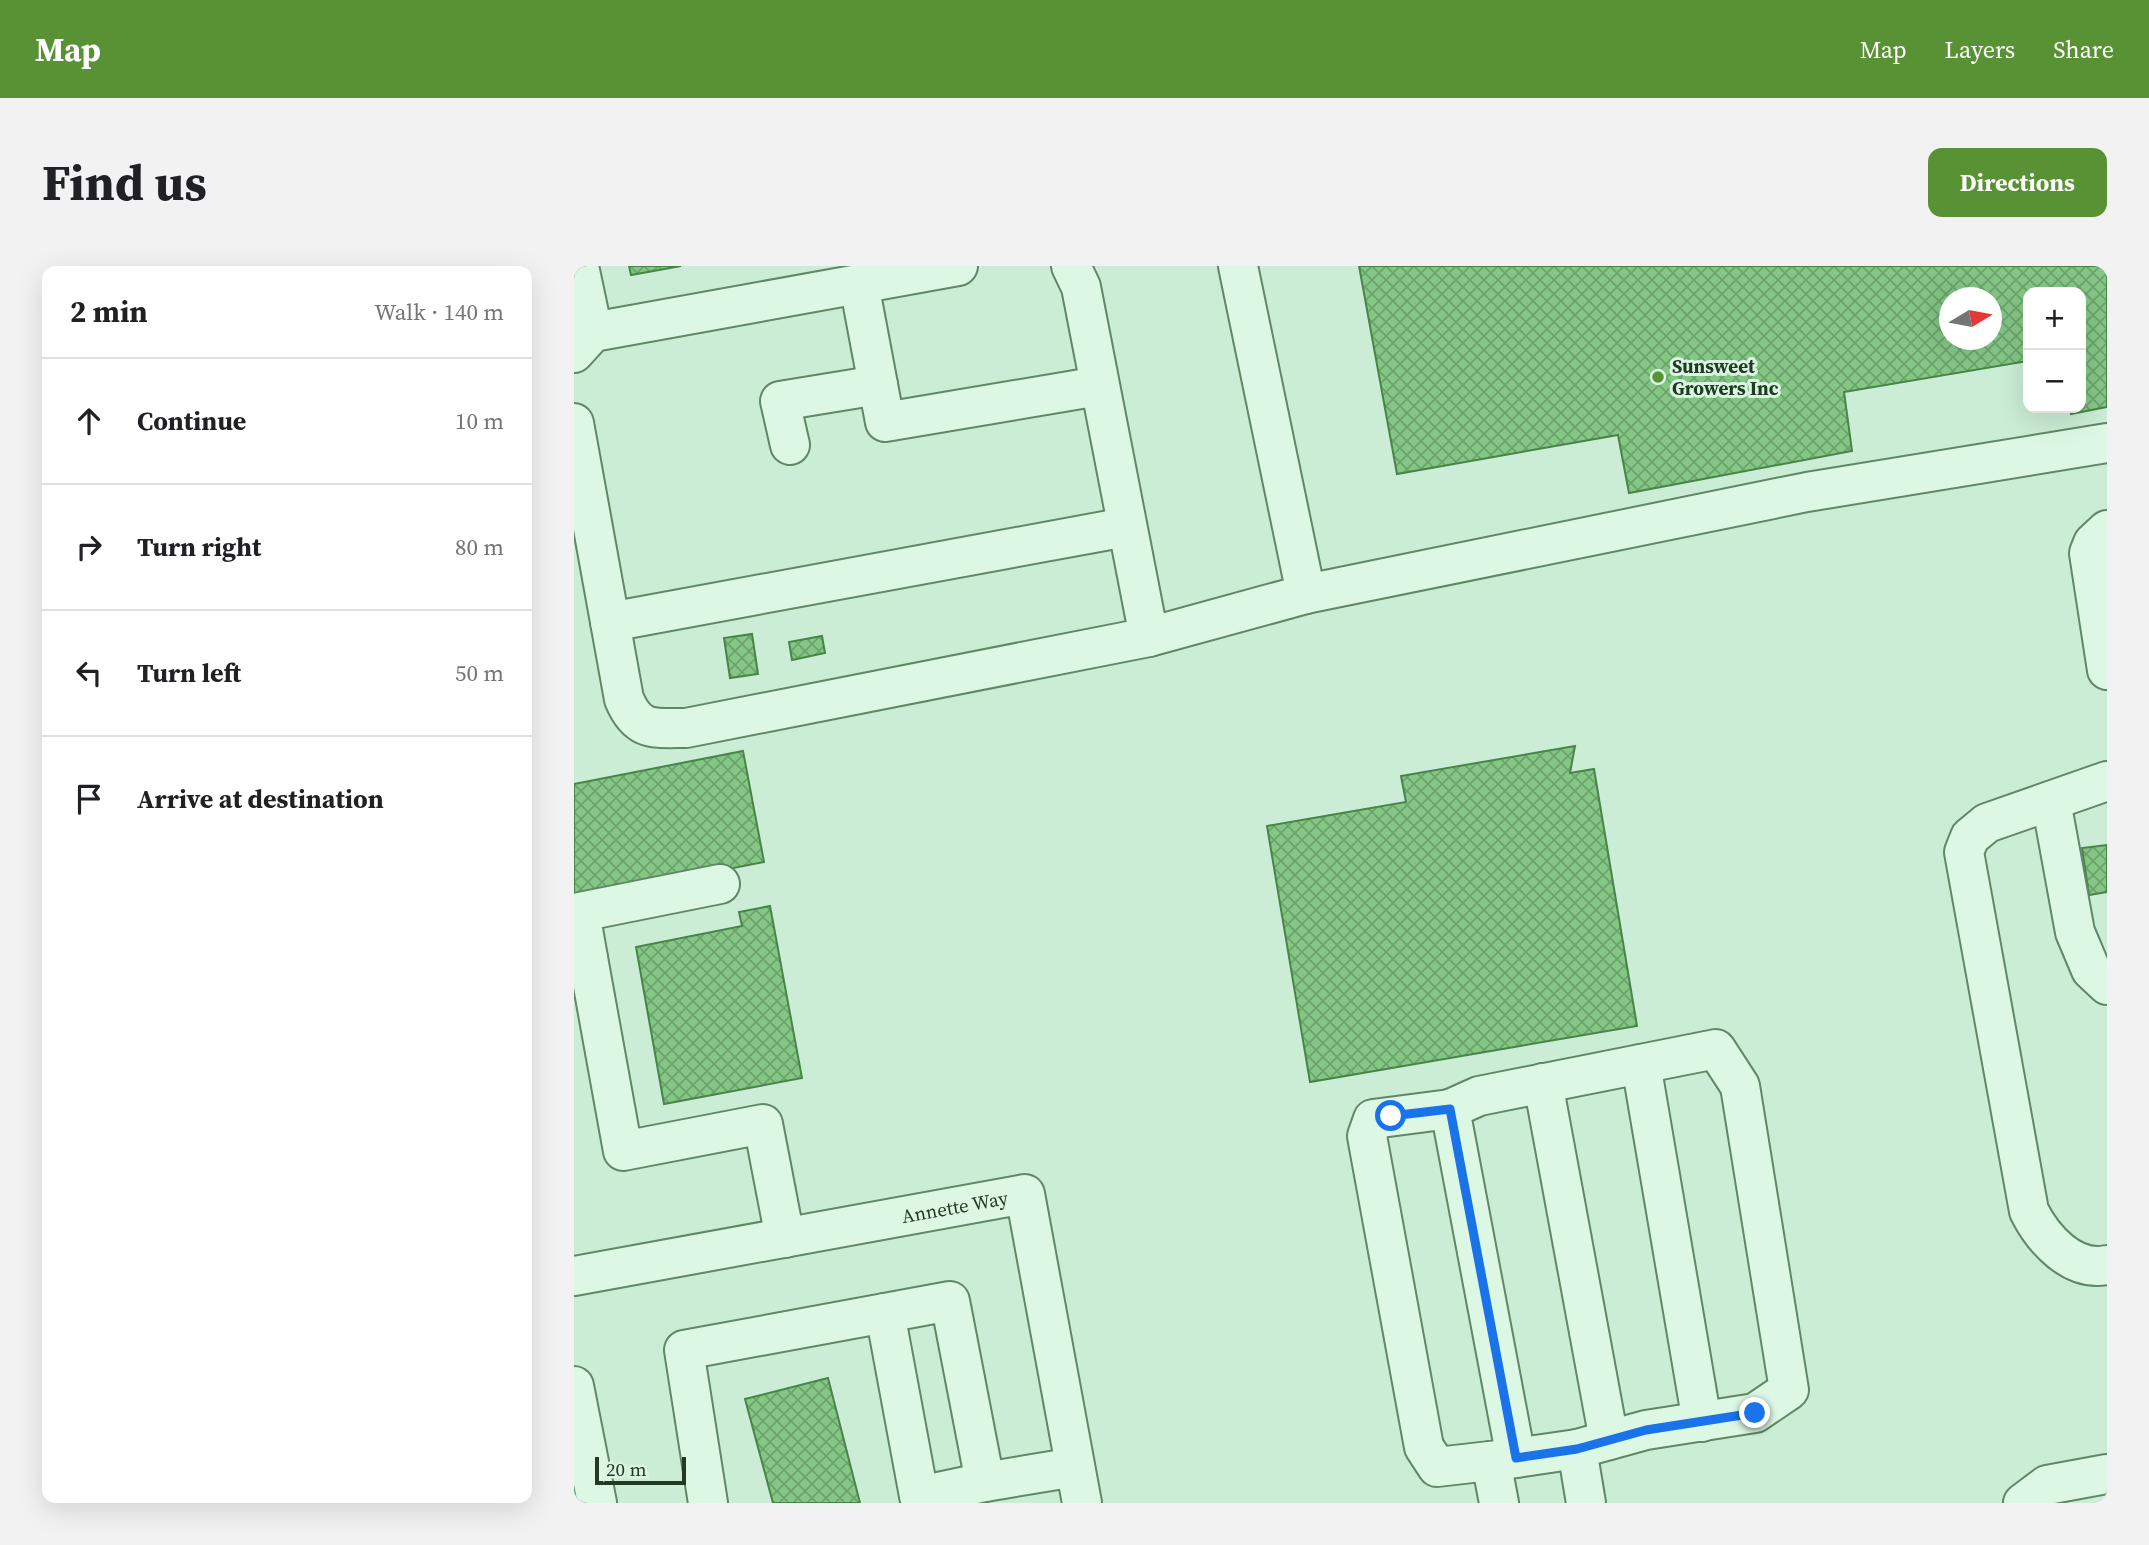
<!DOCTYPE html>
<html lang="en">
<head>
<meta charset="utf-8">
<style>
  :root { --surface:#fff; --page:#f2f2f2; --text:#202124; --muted:#757577; --line:#e0e0e0; --accent:#599234 }
  body { margin:0; font-family:"Source Serif 4",serif; background:var(--page); color:var(--text) }
  .controls { position:absolute; right:21px; top:21px; display:grid; overflow:hidden; border-radius:14px; box-shadow:0 7px 28px #0002 }
  .controls button { width:63px; height:63px; display:grid; place-items:center; padding:0; border:0; border-bottom:2px solid var(--line); background:var(--surface); color:var(--text); font:35px sans-serif }
  .compass { position:absolute; left:1365px; top:21px; width:63px; height:63px; border-radius:50%; background:var(--surface); box-shadow:0 7px 28px #0002; rotate:80deg }
  .scale { position:absolute; left:21px; bottom:18px; width:91px; box-sizing:border-box; padding-left:7px; border:4px solid #223924; border-top:0; font-size:19px; line-height:24px; white-space:nowrap; color:#223924; -webkit-text-stroke:5px #daf4e2; paint-order:stroke }
  .stop { position:absolute; width:21px; height:21px; margin:-16px; border:5px solid #1a73e8; border-radius:50%; background:#fff }
  .stop.end { background:#1a73e8; border-color:#fff; box-shadow:0 2px 7px #0008 }
  .list { margin:0; padding:0; list-style:none }
  h2 { display:flex; justify-content:space-between; align-items:center; height:91px; margin:0; padding:0 28px; font-size:30px }
  h2 small { font-size:23px; font-weight:400; color:var(--muted) }
  .list li { display:grid; grid-template-columns:46px 1fr auto; gap:21px; align-items:center; box-sizing:border-box; height:126px; padding:0 28px; border-top:2px solid var(--line) }
  .list b { display:block; font-size:26px; white-space:nowrap }
  .list em { font-size:23px; font-style:normal; color:var(--muted) }
  .icon { flex:none; width:38px; height:38px; fill:none; stroke:currentColor; stroke-width:2; stroke-linecap:round; stroke-linejoin:round }
  .map { position:relative; flex:none; width:1533px; height:1237px; overflow:hidden; border-radius:14px }
  header { display:flex; align-items:center; gap:42px; box-sizing:border-box; height:98px; padding:0 35px; background:var(--accent); color:#fff }
  header strong { font-size:33px }
  nav { display:flex; gap:38px; margin-inline-start:auto; font-size:24px }
  .intro { display:flex; align-items:center; justify-content:space-between; box-sizing:border-box; height:168px; padding:0 42px }
  h1 { margin:0; font-size:49px }
  .button { padding:18px 32px; border-radius:14px; background:var(--accent); color:#fff; font-size:24px; font-weight:700 }
  main { display:flex; gap:42px; padding:0 42px }
  aside { flex:1; background:var(--surface); border-radius:14px; box-shadow:0 7px 28px #0002 }
  .map>svg:first-child { display:block }
  .building { fill:url(#building-cross-hatch); stroke:#488548; stroke-width:2; fill-rule:evenodd }
  .lines { fill:none; stroke-linecap:round; stroke-linejoin:round }
  .minor-casing { stroke:#608766; stroke-width:42 }
  .minor { stroke:#ddf7e5; stroke-width:38 }
  .route { stroke:#1a73e8; stroke-width:9 }
  .poi-dot { fill:#599234; stroke:#daf4e2; stroke-width:2.5 }
  .labels { text-anchor:middle; dominant-baseline:central; stroke-width:6; stroke-linejoin:round; paint-order:stroke }
  .poi-label { font-size:19px; font-weight:bold; fill:#223924; stroke:#daf4e2; text-anchor:start }
  .street-label { font-size:19px; fill:#223924; stroke:#daf4e2 }
</style>
</head>
<body>
<header>
<strong>Map</strong>
<nav><a>Map</a><a>Layers</a><a>Share</a></nav>
</header>
<div class="intro"><h1>Find us</h1><a class="button">Directions</a></div>
<main>
<aside>
<h2>2 min<small>Walk · 140 m</small></h2>
<ul class="list">
<li><svg class="icon" aria-label="ahead" viewBox="0 0 24 24"><path d="M12 20V5M6 11l6-6 6 6"/></svg><div><b>Continue</b></div><em>10 m</em></li>
<li><svg class="icon" aria-label="right" viewBox="0 0 24 24"><path d="M7 20v-9h11M14 6l5 5-5 5"/></svg><div><b>Turn right</b></div><em>80 m</em></li>
<li><svg class="icon" aria-label="left" viewBox="0 0 24 24"><path d="M17 20v-9H6M10 6l-5 5 5 5"/></svg><div><b>Turn left</b></div><em>50 m</em></li>
<li><svg class="icon" aria-label="arrive" viewBox="0 0 24 24"><path d="M6 21V4h12l-3 4 3 4H6"/></svg><div><b>Arrive at destination</b></div></li>
</ul>
</aside>
<div class="map">
<svg width="1533" height="1237" viewBox="0 0 1533 1237">
  <defs>
    <pattern id="building-cross-hatch" width="8" height="8" patternUnits="userSpaceOnUse" patternTransform="scale(1.75)"><rect width="8" height="8" fill="#84c785"/><path d="M0 0l8 8M0 8l8-8" fill="none" stroke="#6ca36d"/></pattern>
  </defs>
  <rect width="100%" height="100%" fill="#cbecd5"/>
  <g class="building">
    <polygon points="55,0 107,0 57,9"/>
    <path d="M785 0H1533V141L1497 148 1496 142H1507V26H1454V95L1270 126 1278 185 1055 227 1044 169 823 208ZM1376 32H1418V74H1376Z"/>
    <polygon points="178,368 184,408 156,412 150,372"/>
    <polygon points="248,370 251,387 218,394 215,376"/>
    <polygon points="1001,480 996,507 1020,503 1063,760 736,816 693,560 832,536 827,510"/>
    <polygon points="169,485 190,596 0,633 0,518"/>
    <polygon points="1533,579 1533,626 1515,629 1508,582"/>
    <polygon points="196,640 228,812 90,838 62,681 168,660 165,646"/>
    <polygon points="254,1112 286,1237 199,1237 171,1133"/>
  </g>
  <g class="lines">
    <g class="minor-casing">
      <g id="minor">
        <polyline points="5,0 19,66"/>
        <polyline points="497,0 507,21 575,371"/>
        <polyline points="285,18 311,156 525,120"/>
        <polyline points="0,87 19,66 384,0"/>
        <path d="M0 157 50 433C64 466 79 462 112 462L575 371 732 328 664 0"/>
        <polyline points="216,179 206,135 304,119"/>
        <polyline points="1533,264 1519,277 1515,287 1533,404"/>
        <polyline points="732,328 1233,226 1533,177"/>
        <polyline points="36,356 552,261"/>
        <path d="M1533 515 1413 557 1396 571 1390 586 1455 945C1469 973 1498 1006 1533 999"/>
        <polyline points="1477,535 1501,666 1517,704 1533,719"/>
        <polyline points="14,692 6,646 146,618"/>
        <polyline points="0,694 14,692 49,885 189,858 211,972"/>
        <polygon points="1142,783 1166,820 1215,1124 1181,1147 1072,1164 1003,1183 942,1192 876,843 905,830"/>
        <polyline points="1067,798 1128,1156"/>
        <polyline points="969,817 1035,1174"/>
        <polyline points="876,843 799,853 793,870 850,1181 863,1201 942,1192"/>
        <path id="s1" d="M0 1010 451 928 508 1237"/>
        <polyline points="311,1047 345,1230 411,1216"/>
        <polyline points="0,1120 23,1237"/>
        <polyline points="1003,1183 1012,1237"/>
        <polyline points="917,1195 925,1237"/>
        <polyline points="134,1237 110,1084 376,1035 411,1216 501,1201"/>
        <polyline points="1449,1237 1473,1219 1533,1208"/>
      </g>
    </g>
    <use href="#minor" class="minor"/>
  </g>
  <g class="lines">
    <polyline class="route" points="817,850 876,843 942,1192 1003,1183 1072,1164 1181,1147"/>
  </g>
  <circle class="poi-dot" cx="1084" cy="111" r="7"/>
  <g class="labels">
    <g class="poi-label">
      <text x="1098" y="100">Sunsweet<tspan x="1098" dy="22">Growers Inc</tspan></text>
    </g>
    <g class="street-label">
      <text stroke="none"><textPath href="#s1" startOffset="387">Annette Way</textPath></text>
    </g>
  </g>
</svg>
<div class="controls">
<button>+</button>
<button>−</button>
</div>
<svg class="compass" viewBox="-18 -18 36 36"><path d="M0-13l5 13h-10z" fill="#e53935"/><path d="M0 13l5-13h-10z" fill="#757577"/></svg>
<div class="scale">20 m</div>
<div class="stop" style="left:817px;top:850px"></div>
<div class="stop end" style="left:1181px;top:1147px"></div>
</div>
</main>
</body>
</html>
